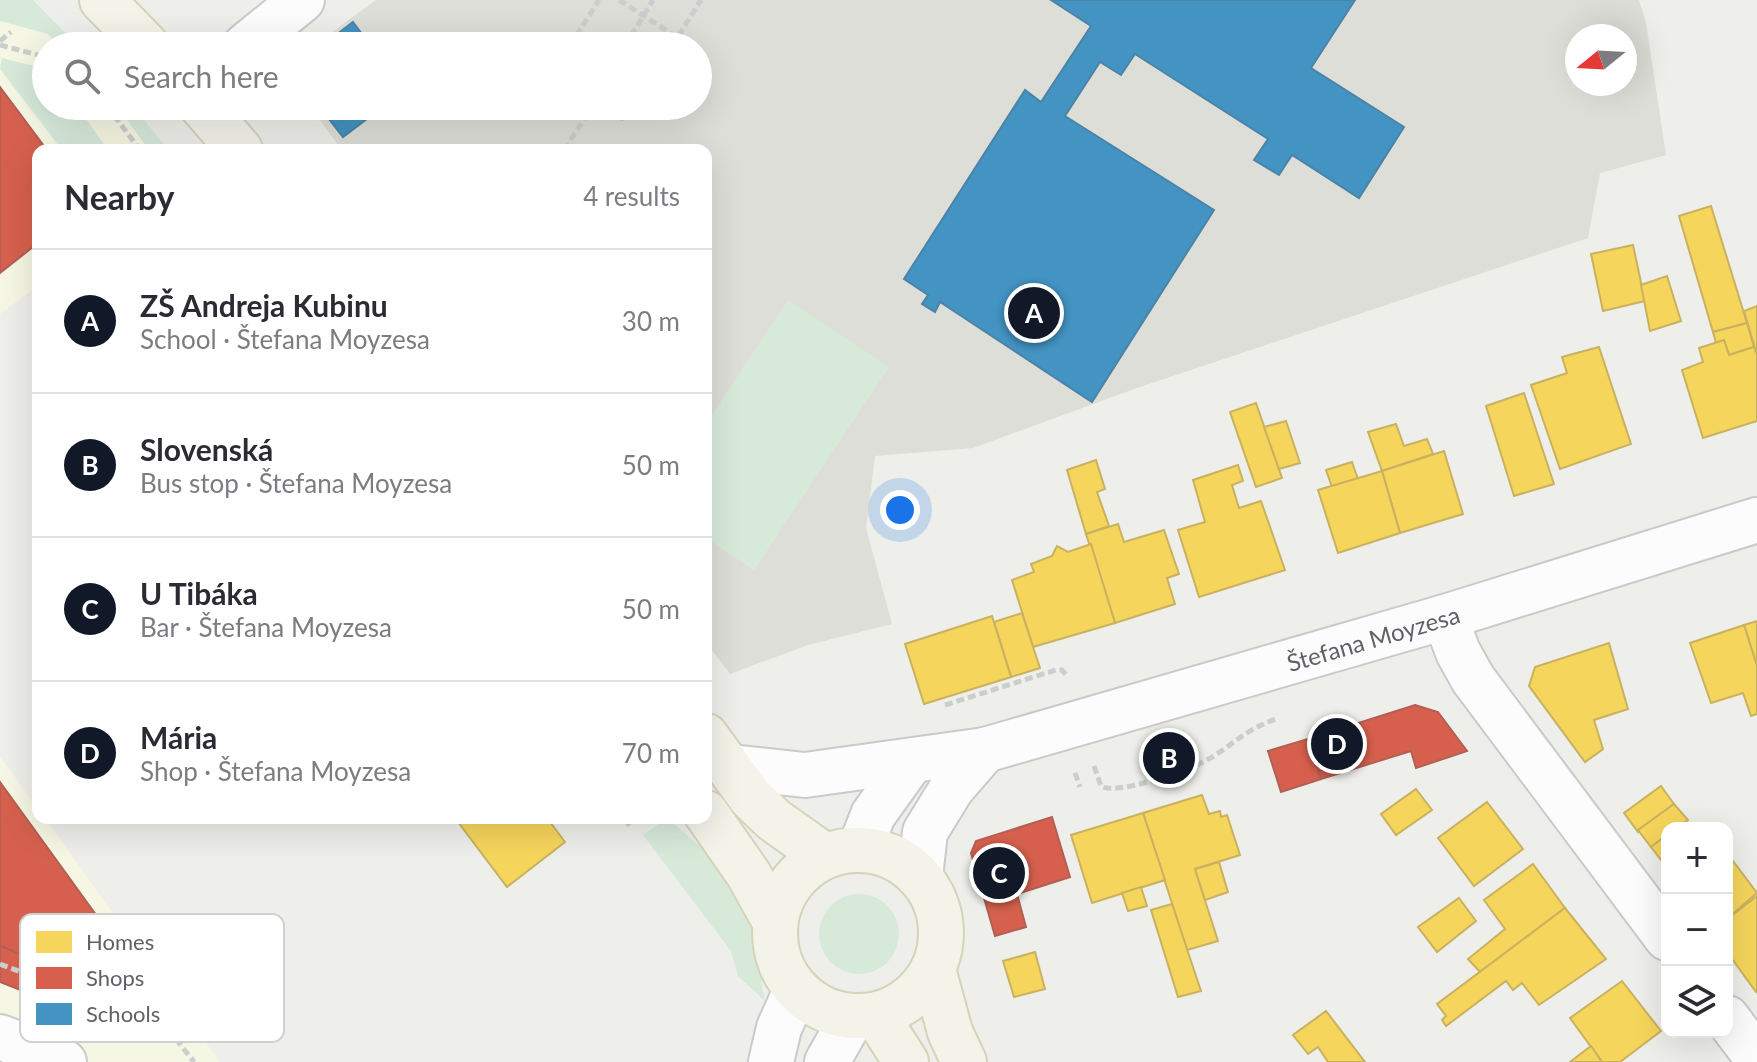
<!DOCTYPE html>
<html lang="en">
<head>
<meta charset="utf-8">
<style>
  :root { --surface:#fff; --page:#f7f7f7; --text:#2b2b33; --muted:#7c7c81; --line:#e1e1e2; --accent:#111827 }
  body { margin:0; font-family:Lato,sans-serif; background:var(--page); color:var(--text) }
  .controls { position:absolute; right:24px; bottom:24px; display:grid; overflow:hidden; border-radius:16px; box-shadow:0 8px 32px #0002 }
  .controls button { width:72px; height:72px; display:grid; place-items:center; padding:0; border:0; border-bottom:2px solid var(--line); background:var(--surface); color:var(--text); font:40px sans-serif }
  .compass { position:absolute; left:1565px; top:24px; width:72px; height:72px; border-radius:50%; background:var(--surface); box-shadow:0 8px 32px #0002; rotate:252deg }
  .you { position:absolute; left:900px; top:510px; width:28px; height:28px; margin:-20px; border:6px solid #fff; border-radius:50%; background:#1a73e8; box-shadow:0 0 0 12px #1a73e833 }
  .badge { display:grid; place-items:center; width:52px; height:52px; border-radius:50%; background:var(--accent); color:#fff; font-size:26px; font-weight:700 }
  .pin { position:absolute; translate:-50% -50%; border:4px solid #fff; box-shadow:0 2px 8px #0006 }
  .list { margin:0; padding:0; list-style:none }
  h2 { display:flex; justify-content:space-between; align-items:center; height:104px; margin:0; padding:0 32px; font-size:34px }
  h2 small { font-size:26px; font-weight:400; color:var(--muted) }
  .list li { display:grid; grid-template-columns:52px 1fr auto; gap:24px; align-items:center; box-sizing:border-box; height:144px; padding:0 32px; border-top:2px solid var(--line) }
  .list b { display:block; font-size:30px; white-space:nowrap }
  .list p { margin:0; font-size:26px; white-space:nowrap; color:var(--muted) }
  .list em { font-size:26px; font-style:normal; color:var(--muted) }
  .icon { flex:none; width:44px; height:44px; fill:none; stroke:currentColor; stroke-width:2; stroke-linecap:round; stroke-linejoin:round }
  .map { position:relative; flex:none; width:1757px; height:1062px; overflow:hidden }
  .search { position:absolute; background:var(--surface); box-shadow:0 8px 32px #0002; left:32px; top:32px; width:680px; height:88px; display:flex; align-items:center; gap:20px; box-sizing:border-box; padding:0 28px; border-radius:44px; color:var(--muted); font-size:30px }
  .panel { position:absolute; background:var(--surface); box-shadow:0 8px 32px #0002; left:32px; top:144px; width:680px; height:680px; border-radius:16px }
  .map>svg:first-child { display:block }
  .commercial { fill:#f6f6e4 }
  .education { fill:#deded8; fill-rule:evenodd }
  .green { fill:#d7eada }
  .homes { fill:#f6d55c; stroke:#c9b25f; stroke-width:2 }
  .shops { fill:#d6604d; stroke:#b26055; stroke-width:2 }
  .schools { fill:#4393c3; stroke:#4b84a7; stroke-width:2 }
  .lines { fill:none; stroke-linecap:round; stroke-linejoin:round }
  .minor-casing { stroke:#cacaca; stroke-width:48 }
  .major-casing { stroke:#d5d4b9; stroke-width:48 }
  .path { stroke:#cacfcd; stroke-width:5; stroke-dasharray:8 4; stroke-linecap:butt }
  .minor { stroke:#fcfcfc; stroke-width:44 }
  .major { stroke:#f3f3ea; stroke-width:44 }
  .labels { text-anchor:middle; dominant-baseline:central; stroke-width:8; stroke-linejoin:round; paint-order:stroke }
  .street-label { font-size:24px; fill:#5f6167; stroke:#fff }
  .key { fill:#fff; stroke:#cfd0d1; stroke-width:2 }
  .key-label { font-size:22px; fill:#5f6167 }
</style>
</head>
<body>
<div class="map">
<svg width="1757" height="1062" viewBox="0 0 1757 1062">
  <rect width="100%" height="100%" fill="#eeeeea"/>
  <g class="commercial">
    <polygon points="0,0 33,0 78,46 46,46 46,106 132,106 169,150 38,150 38,286 0,314"/>
    <polygon points="0,756 38,809 38,818 45,818 220,1062 0,1062"/>
  </g>
  <path class="education" d="M376 0H1639L1646 23 1666 155 1600 173 1588 238 1137 388 973 448 875 456 866 528 892 624 808 645 730 674 706 642V150H342L309 106H698V46H313ZM1577 36H1625V84H1577Z"/>
  <g class="green">
    <polygon points="0,0 33,0 78,46 58,46 48,34 0,21"/>
    <polygon points="2,58 46,69 46,106 77,106 108,150 62,150 0,69"/>
    <polygon points="117,106 132,106 169,150 149,150"/>
    <polygon points="788,300 889,367 754,570 706,538 706,424"/>
    <path d="M667 818C690 838 715 857 733 883 756 915 757 964 765 1001L738 976 731 951 643 835Z"/>
    <circle cx="859" cy="934" r="40"/>
  </g>
  <g class="homes">
    <polygon points="1711,206 1747,323 1713,332 1679,216"/>
    <polygon points="1633,245 1645,301 1603,311 1591,254"/>
    <polygon points="1667,276 1681,321 1650,331 1641,285"/>
    <polygon points="1757,306 1757,355 1744,311"/>
    <polygon points="1747,323 1754,347 1729,355 1724,340 1716,343 1713,332"/>
    <polygon points="1724,340 1729,355 1754,347 1757,355 1757,421 1703,438 1682,370 1703,362 1699,348"/>
    <polygon points="1599,347 1631,444 1560,469 1531,385 1567,373 1562,357"/>
    <polygon points="1524,393 1554,484 1514,496 1486,406"/>
    <polygon points="1256,403 1282,478 1256,487 1230,412"/>
    <polygon points="1286,421 1300,463 1279,469 1264,427"/>
    <polygon points="1396,424 1404,446 1427,439 1433,454 1382,471 1368,432"/>
    <polygon points="1444,451 1463,514 1400,533 1382,471"/>
    <polygon points="1096,460 1105,489 1097,492 1109,526 1086,534 1067,470"/>
    <polygon points="1352,462 1358,479 1332,487 1326,470"/>
    <polygon points="1238,465 1243,481 1232,485 1239,508 1261,501 1285,570 1199,597 1178,530 1205,522 1193,480"/>
    <polygon points="1382,471 1400,533 1338,553 1318,490"/>
    <polygon points="1118,524 1124,542 1164,530 1179,574 1167,578 1175,604 1115,623 1086,534"/>
    <polygon points="1091,544 1115,623 1033,647 1012,580 1034,572 1031,564 1052,556 1057,546 1068,552"/>
    <polygon points="1022,613 1040,668 1011,677 994,622"/>
    <polygon points="992,616 1011,677 924,704 905,644"/>
    <polygon points="1757,621 1757,666 1744,625"/>
    <polygon points="1744,625 1757,666 1757,714 1751,716 1743,693 1711,703 1690,643"/>
    <polygon points="1609,643 1628,709 1594,720 1603,749 1585,762 1529,686 1535,667"/>
    <polygon points="1661,786 1674,804 1638,832 1624,813"/>
    <polygon points="1416,789 1432,810 1396,835 1381,814"/>
    <polygon points="1202,795 1209,814 1220,811 1221,817 1227,815 1240,855 1195,869 1218,941 1187,950 1143,813"/>
    <polygon points="1487,802 1523,849 1474,886 1438,838"/>
    <polygon points="1674,804 1688,820 1677,828 1667,828 1667,835 1651,847 1638,830"/>
    <polygon points="1143,813 1165,880 1092,903 1071,835"/>
    <polygon points="455,818 547,818 565,842 507,887"/>
    <polygon points="1667,835 1667,862 1664,864 1651,847"/>
    <polygon points="1727,853 1757,893 1727,919"/>
    <polygon points="1219,862 1228,892 1205,900 1195,869"/>
    <polygon points="1533,864 1565,908 1480,972 1468,959 1505,929 1484,900"/>
    <polygon points="1141,887 1147,906 1128,911 1122,893"/>
    <polygon points="1757,896 1757,991 1756,992 1727,952 1727,919"/>
    <polygon points="1459,898 1476,921 1437,952 1418,927"/>
    <polygon points="1172,904 1201,991 1178,997 1151,910"/>
    <polygon points="1565,908 1606,959 1539,1005 1522,983 1513,990 1506,981 1446,1026 1442,1020 1446,1016 1437,1004"/>
    <polygon points="1035,952 1045,989 1014,997 1003,961"/>
    <polygon points="1622,981 1661,1031 1620,1062 1602,1062 1570,1018"/>
    <polygon points="1326,1011 1365,1062 1328,1062 1318,1047 1308,1054 1293,1035"/>
    <polygon points="1591,1046 1602,1062 1570,1062"/>
  </g>
  <g class="shops">
    <polygon points="0,87 47,150 38,150 38,243 0,273"/>
    <polygon points="1415,705 1438,712 1467,751 1416,768 1411,751 1321,779 1308,739"/>
    <polygon points="1308,739 1321,779 1281,792 1268,751"/>
    <polygon points="0,782 138,973 130,998 0,946"/>
    <polygon points="1052,817 1070,877 1017,894 1026,927 995,936 971,853 976,841"/>
    <polygon points="0,946 130,998 119,1029 0,982"/>
  </g>
  <g class="schools">
    <polygon points="1051,0 1355,0 1311,68 1404,127 1359,198 1292,155 1279,175 1254,160 1268,139 1135,54 1121,75 1100,62 1065,116 1214,210 1092,402 940,302 935,312 922,304 928,295 904,279 1025,90 1041,102 1091,26"/>
    <polygon points="353,22 371,46 322,46"/>
    <polygon points="319,106 384,106 343,137"/>
  </g>
  <g class="lines">
    <g class="minor-casing">
      <g id="minor">
        <polyline points="245,46 302,0"/>
        <polyline points="1445,617 1458,652 1473,679 1667,938"/>
        <path id="s1" d="M731 767 805 775 985 750 1445 617 1757 520"/>
        <polyline points="860,849 873,815 911,762"/>
        <polyline points="920,877 925,832 952,788 985,750"/>
        <polyline points="1727,1018 1757,1058"/>
        <polyline points="0,1037 64,1062"/>
        <polyline points="771,1062 779,1028 796,990"/>
        <polyline points="827,1062 853,1016"/>
      </g>
    </g>
    <g class="major-casing">
      <g id="major">
        <polyline points="102,0 147,46"/>
        <polyline points="202,106 240,150"/>
        <polyline points="706,736 750,797 774,820 825,856"/>
        <polyline points="706,813 749,875 775,922"/>
        <circle cx="858" cy="933" r="83"/>
        <polyline points="933,969 950,1032 964,1062"/>
        <polyline points="876,1015 906,1062"/>
      </g>
    </g>
    <g class="path">
      <polyline points="619,0 677,37"/>
      <polyline points="0,41 11,32"/>
      <polyline points="0,45 46,57"/>
      <polyline points="570,46 599,0"/>
      <polyline points="625,46 653,0"/>
      <polyline points="672,46 701,0"/>
      <polyline points="107,106 140,150"/>
      <polyline points="596,106 622,119 633,106"/>
      <polyline points="564,150 593,106"/>
      <polyline points="945,705 1056,670 1062,670 1067,676"/>
      <path d="M1094 766 1101 786C1114 796 1187 771 1203 762 1234 746 1242 730 1279 718"/>
      <polyline points="1075,773 1080,787"/>
      <polyline points="626,825 636,818"/>
      <polyline points="0,964 151,1022 176,1039 194,1062"/>
    </g>
    <use href="#minor" class="minor"/>
    <use href="#major" class="major"/>
  </g>
  <g class="labels">
    <g class="street-label">
      <text stroke="none"><textPath href="#s1" startOffset="660">Štefana Moyzesa</textPath></text>
    </g>
  </g>
  <rect x="20" y="914" width="264" height="128" rx="12" class="key"/>
  <rect x="36" y="931" width="36" height="22" fill="#f6d55c"/>
  <rect x="36" y="967" width="36" height="22" fill="#d6604d"/>
  <rect x="36" y="1003" width="36" height="22" fill="#4393c3"/>
  <g class="key-label">
    <text x="86" y="950">Homes</text>
    <text x="86" y="986">Shops</text>
    <text x="86" y="1022">Schools</text>
  </g>
</svg>
<div class="controls">
<button>+</button>
<button>−</button>
<button><svg class="icon" aria-label="layers" viewBox="0 0 24 24"><path d="M12 4l9 5-9 5-9-5zM3 14l9 5 9-5"/></svg></button>
</div>
<svg class="compass" viewBox="-18 -18 36 36"><path d="M0-13l5 13h-10z" fill="#e53935"/><path d="M0 13l5-13h-10z" fill="#7c7c81"/></svg>
<div class="you"></div>
<div class="pin badge" style="left:1034px;top:313px">A</div>
<div class="pin badge" style="left:1169px;top:758px">B</div>
<div class="pin badge" style="left:999px;top:873px">C</div>
<div class="pin badge" style="left:1337px;top:744px">D</div>
<div class="search"><svg class="icon" aria-label="search" viewBox="0 0 24 24"><circle cx="10" cy="10" r="6"/><path d="M15 15l6 6"/></svg>Search here</div>
<section class="panel">
<h2>Nearby<small>4 results</small></h2>
<ul class="list">
<li><span class="badge">A</span><div><b>ZŠ Andreja Kubinu</b><p>School · Štefana Moyzesa</p></div><em>30 m</em></li>
<li><span class="badge">B</span><div><b>Slovenská</b><p>Bus stop · Štefana Moyzesa</p></div><em>50 m</em></li>
<li><span class="badge">C</span><div><b>U Tibáka</b><p>Bar · Štefana Moyzesa</p></div><em>50 m</em></li>
<li><span class="badge">D</span><div><b>Mária</b><p>Shop · Štefana Moyzesa</p></div><em>70 m</em></li>
</ul>
</section>
</div>
</body>
</html>
